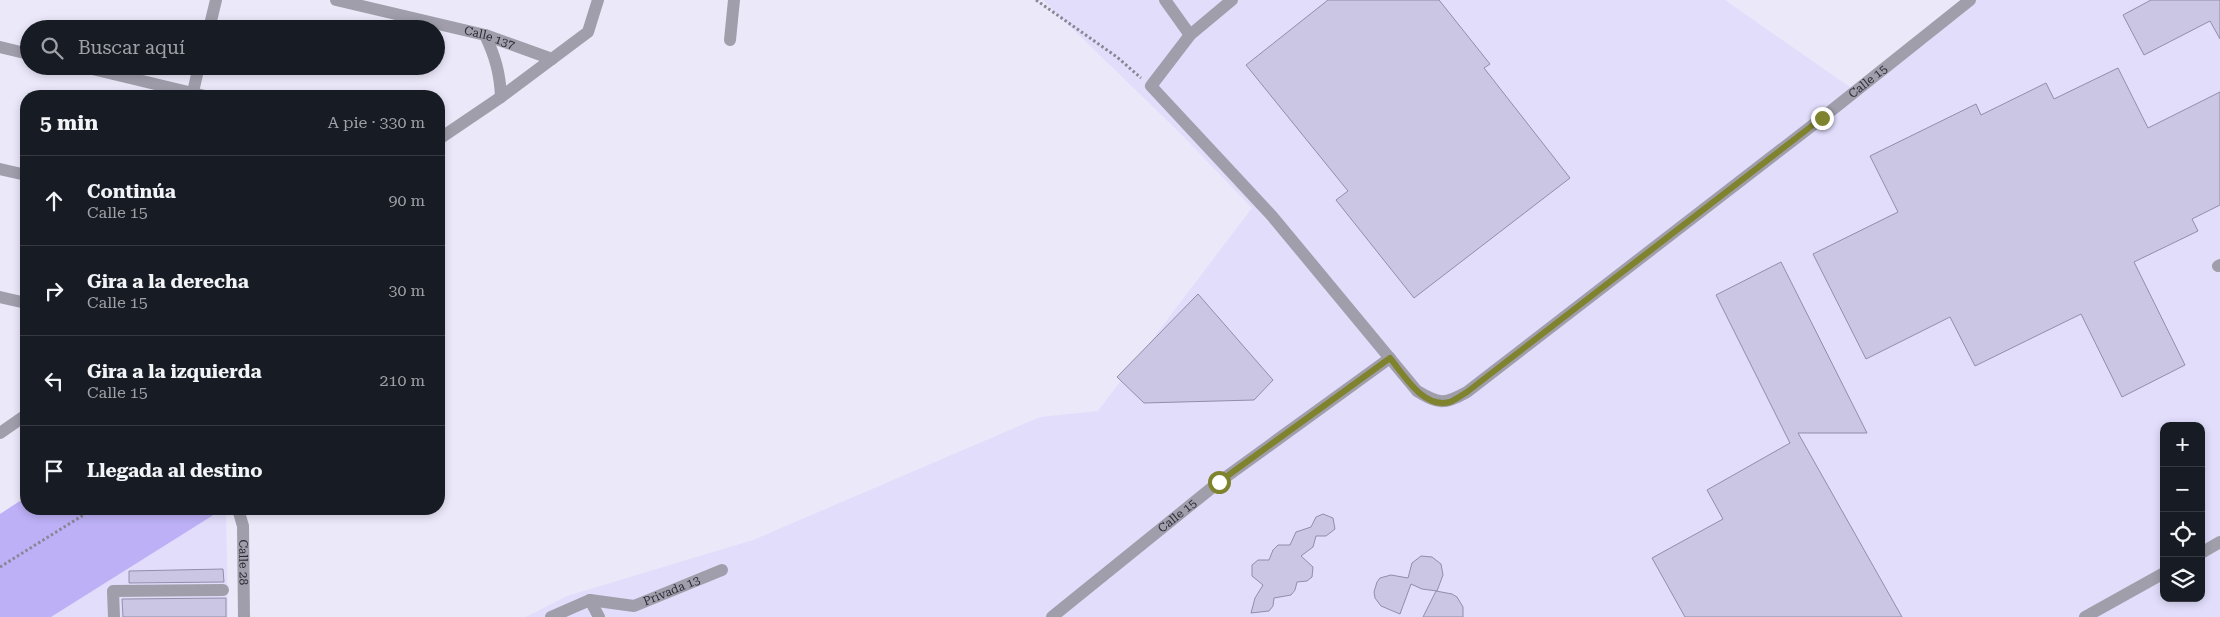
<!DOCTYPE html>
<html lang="es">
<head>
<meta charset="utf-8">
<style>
  :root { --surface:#171b24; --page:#20242c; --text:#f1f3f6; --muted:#9ea1a6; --line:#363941 }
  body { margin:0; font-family:"Roboto Serif",serif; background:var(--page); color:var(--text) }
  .controls { position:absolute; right:15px; bottom:15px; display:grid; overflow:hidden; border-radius:10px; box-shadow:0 2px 8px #0003 }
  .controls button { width:45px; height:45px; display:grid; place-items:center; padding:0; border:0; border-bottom:1px solid var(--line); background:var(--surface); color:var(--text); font:25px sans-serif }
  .stop { position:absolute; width:15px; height:15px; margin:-11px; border:4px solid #7f832e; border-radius:50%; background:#fff }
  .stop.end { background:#7f832e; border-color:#fff; box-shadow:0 1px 5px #0008 }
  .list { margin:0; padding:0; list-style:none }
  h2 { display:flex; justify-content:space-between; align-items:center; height:65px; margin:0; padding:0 20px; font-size:21px }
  h2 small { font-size:16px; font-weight:400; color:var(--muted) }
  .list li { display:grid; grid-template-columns:32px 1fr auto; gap:15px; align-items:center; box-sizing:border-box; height:90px; padding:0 20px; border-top:1px solid var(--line) }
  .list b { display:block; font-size:19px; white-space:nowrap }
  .list p { margin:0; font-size:16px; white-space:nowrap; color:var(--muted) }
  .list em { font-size:16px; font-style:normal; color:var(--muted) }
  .icon { flex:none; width:28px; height:28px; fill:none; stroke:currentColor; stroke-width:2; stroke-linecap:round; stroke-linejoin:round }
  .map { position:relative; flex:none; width:2220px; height:617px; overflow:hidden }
  .search { position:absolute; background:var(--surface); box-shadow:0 2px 8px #0003; left:20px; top:20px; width:425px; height:55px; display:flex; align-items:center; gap:12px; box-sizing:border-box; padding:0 18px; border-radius:28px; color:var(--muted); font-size:19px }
  .panel { position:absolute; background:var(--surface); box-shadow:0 2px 8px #0003; left:20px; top:90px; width:425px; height:425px; border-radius:20px }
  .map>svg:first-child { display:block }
  .built { fill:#e1ddfb; fill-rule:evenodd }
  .green { fill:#bdb0f7 }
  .building { fill:#cac6e3; stroke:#928ea9 }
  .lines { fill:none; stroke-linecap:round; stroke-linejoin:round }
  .path { stroke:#898795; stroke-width:3; stroke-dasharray:2.5 2.5; stroke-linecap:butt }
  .minor { stroke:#a09eab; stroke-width:12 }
  .route { stroke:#7f832e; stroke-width:6 }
  .labels { text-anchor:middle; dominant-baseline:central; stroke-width:4.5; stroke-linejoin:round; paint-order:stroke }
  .street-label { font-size:12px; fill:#2c2a35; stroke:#fff }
</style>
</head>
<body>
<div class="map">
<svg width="2220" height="617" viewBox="0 0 2220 617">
  <rect width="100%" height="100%" fill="#ebe8fa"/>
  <g class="built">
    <path d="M1043 0H1725L1861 95 1969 0H2220V617H526L567 596 753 540 1040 417 1098 411 1252 208 1180 133ZM2164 426H2201V598H2164Z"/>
    <polygon points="223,509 226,509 228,617 51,617"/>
  </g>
  <polygon class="green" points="26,497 26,509 223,509 51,617 0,617 0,514"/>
  <g class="building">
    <polygon points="1328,0 1439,0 1490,64 1484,68 1570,178 1414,298 1336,200 1348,191 1246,65"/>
    <polygon points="2151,0 2220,0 2220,39 2210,21 2144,55 2123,15"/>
    <polygon points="2118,68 2148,128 2220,92 2220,205 2192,219 2198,231 2134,262 2185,365 2122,397 2081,314 1975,366 1950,317 1866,359 1813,254 1898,212 1870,156 1976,104 1981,115 2046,83 2054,99"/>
    <polygon points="1781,262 1867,433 1798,433 1902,617 1685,617 1652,558 1723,519 1707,490 1790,443 1716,295"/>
    <polygon points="1198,294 1273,380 1254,400 1144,403 1117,377"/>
    <polygon points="1323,514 1333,518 1335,529 1326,536 1316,536 1313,547 1301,556 1313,567 1312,577 1307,581 1297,582 1295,590 1291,595 1274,598 1273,606 1269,611 1251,613 1255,598 1263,585 1252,576 1252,565 1258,560 1269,560 1273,550 1278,545 1290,545 1296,532 1311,527 1316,517"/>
    <polygon points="1421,556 1432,557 1441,564 1443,575 1437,591 1422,589 1411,584 1400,614 1381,606 1375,598 1374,592 1377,582 1380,578 1391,575 1408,578 1412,563"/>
    <polygon points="223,569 224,582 129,583 129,571"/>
    <polygon points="1436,591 1452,594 1457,597 1463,607 1463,617 1423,617"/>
    <polygon points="226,598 226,617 123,617 122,599"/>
  </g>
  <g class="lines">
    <g class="path">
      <polyline points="1036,0 1117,57 1141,78"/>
      <polyline points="0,567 93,509"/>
    </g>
    <g class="minor">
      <path id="s1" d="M336 0 485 35 552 59"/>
      <polyline points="1165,0 1190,35"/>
      <path id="s2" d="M1232 0 1190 35 1151 86 1272 216 1417 391C1439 404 1444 405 1467 392L1822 118 1970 0"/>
      <polyline points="209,29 216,0"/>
      <path d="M485 35C495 56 500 73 501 97"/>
      <polyline points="730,40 734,0"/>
      <polyline points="0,47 29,54"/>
      <polyline points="80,66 205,96"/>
      <polyline points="192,96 199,66"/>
      <polyline points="439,139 501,97 588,32 598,0"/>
      <polyline points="0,169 26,175"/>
      <polyline points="2218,266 2220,265"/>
      <polyline points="0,297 26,303"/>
      <polyline points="0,433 26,415"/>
      <path id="s3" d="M238 509 243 526 244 617"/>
      <polyline points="2201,553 2220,542"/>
      <path id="s4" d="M590 600 634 606 722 570"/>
      <polyline points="590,600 599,617"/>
      <polyline points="114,617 113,591 223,590"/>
      <polyline points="551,617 590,600"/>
      <path id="s5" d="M1052 617 1219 482 1390 358"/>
      <polyline points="2085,617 2164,573"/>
    </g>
  </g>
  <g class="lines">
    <path class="route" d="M1219 482 1390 358C1404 375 1423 409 1450 402 1455 400 1462 395 1467 392L1822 118"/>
  </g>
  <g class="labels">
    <g class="street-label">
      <text stroke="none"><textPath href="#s1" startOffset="158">Calle 137</textPath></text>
      <text stroke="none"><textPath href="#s2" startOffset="1085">Calle 15</textPath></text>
      <text stroke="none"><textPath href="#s5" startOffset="161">Calle 15</textPath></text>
      <text stroke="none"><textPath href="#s3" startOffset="54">Calle 28</textPath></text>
      <text stroke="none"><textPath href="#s4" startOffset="85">Privada 13</textPath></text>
    </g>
  </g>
</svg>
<div class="controls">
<button>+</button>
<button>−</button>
<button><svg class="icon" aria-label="locate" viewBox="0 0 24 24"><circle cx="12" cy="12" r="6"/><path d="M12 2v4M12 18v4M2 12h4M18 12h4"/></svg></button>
<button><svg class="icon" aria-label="layers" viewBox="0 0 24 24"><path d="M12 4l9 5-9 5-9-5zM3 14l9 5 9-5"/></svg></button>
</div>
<div class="stop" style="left:1219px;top:482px"></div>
<div class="stop end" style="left:1822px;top:118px"></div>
<div class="search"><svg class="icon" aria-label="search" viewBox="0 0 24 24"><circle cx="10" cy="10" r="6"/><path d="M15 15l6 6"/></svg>Buscar aquí</div>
<section class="panel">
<h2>5 min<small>A pie · 330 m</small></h2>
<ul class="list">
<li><svg class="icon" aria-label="ahead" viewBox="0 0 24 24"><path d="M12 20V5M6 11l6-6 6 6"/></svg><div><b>Continúa</b><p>Calle 15</p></div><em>90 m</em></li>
<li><svg class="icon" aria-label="right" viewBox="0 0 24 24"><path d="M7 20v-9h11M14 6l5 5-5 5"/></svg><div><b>Gira a la derecha</b><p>Calle 15</p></div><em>30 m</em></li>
<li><svg class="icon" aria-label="left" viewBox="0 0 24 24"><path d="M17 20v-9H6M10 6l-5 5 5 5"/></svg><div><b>Gira a la izquierda</b><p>Calle 15</p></div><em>210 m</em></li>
<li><svg class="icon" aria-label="arrive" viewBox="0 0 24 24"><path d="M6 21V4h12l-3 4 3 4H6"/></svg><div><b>Llegada al destino</b></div></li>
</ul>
</section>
</div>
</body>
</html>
